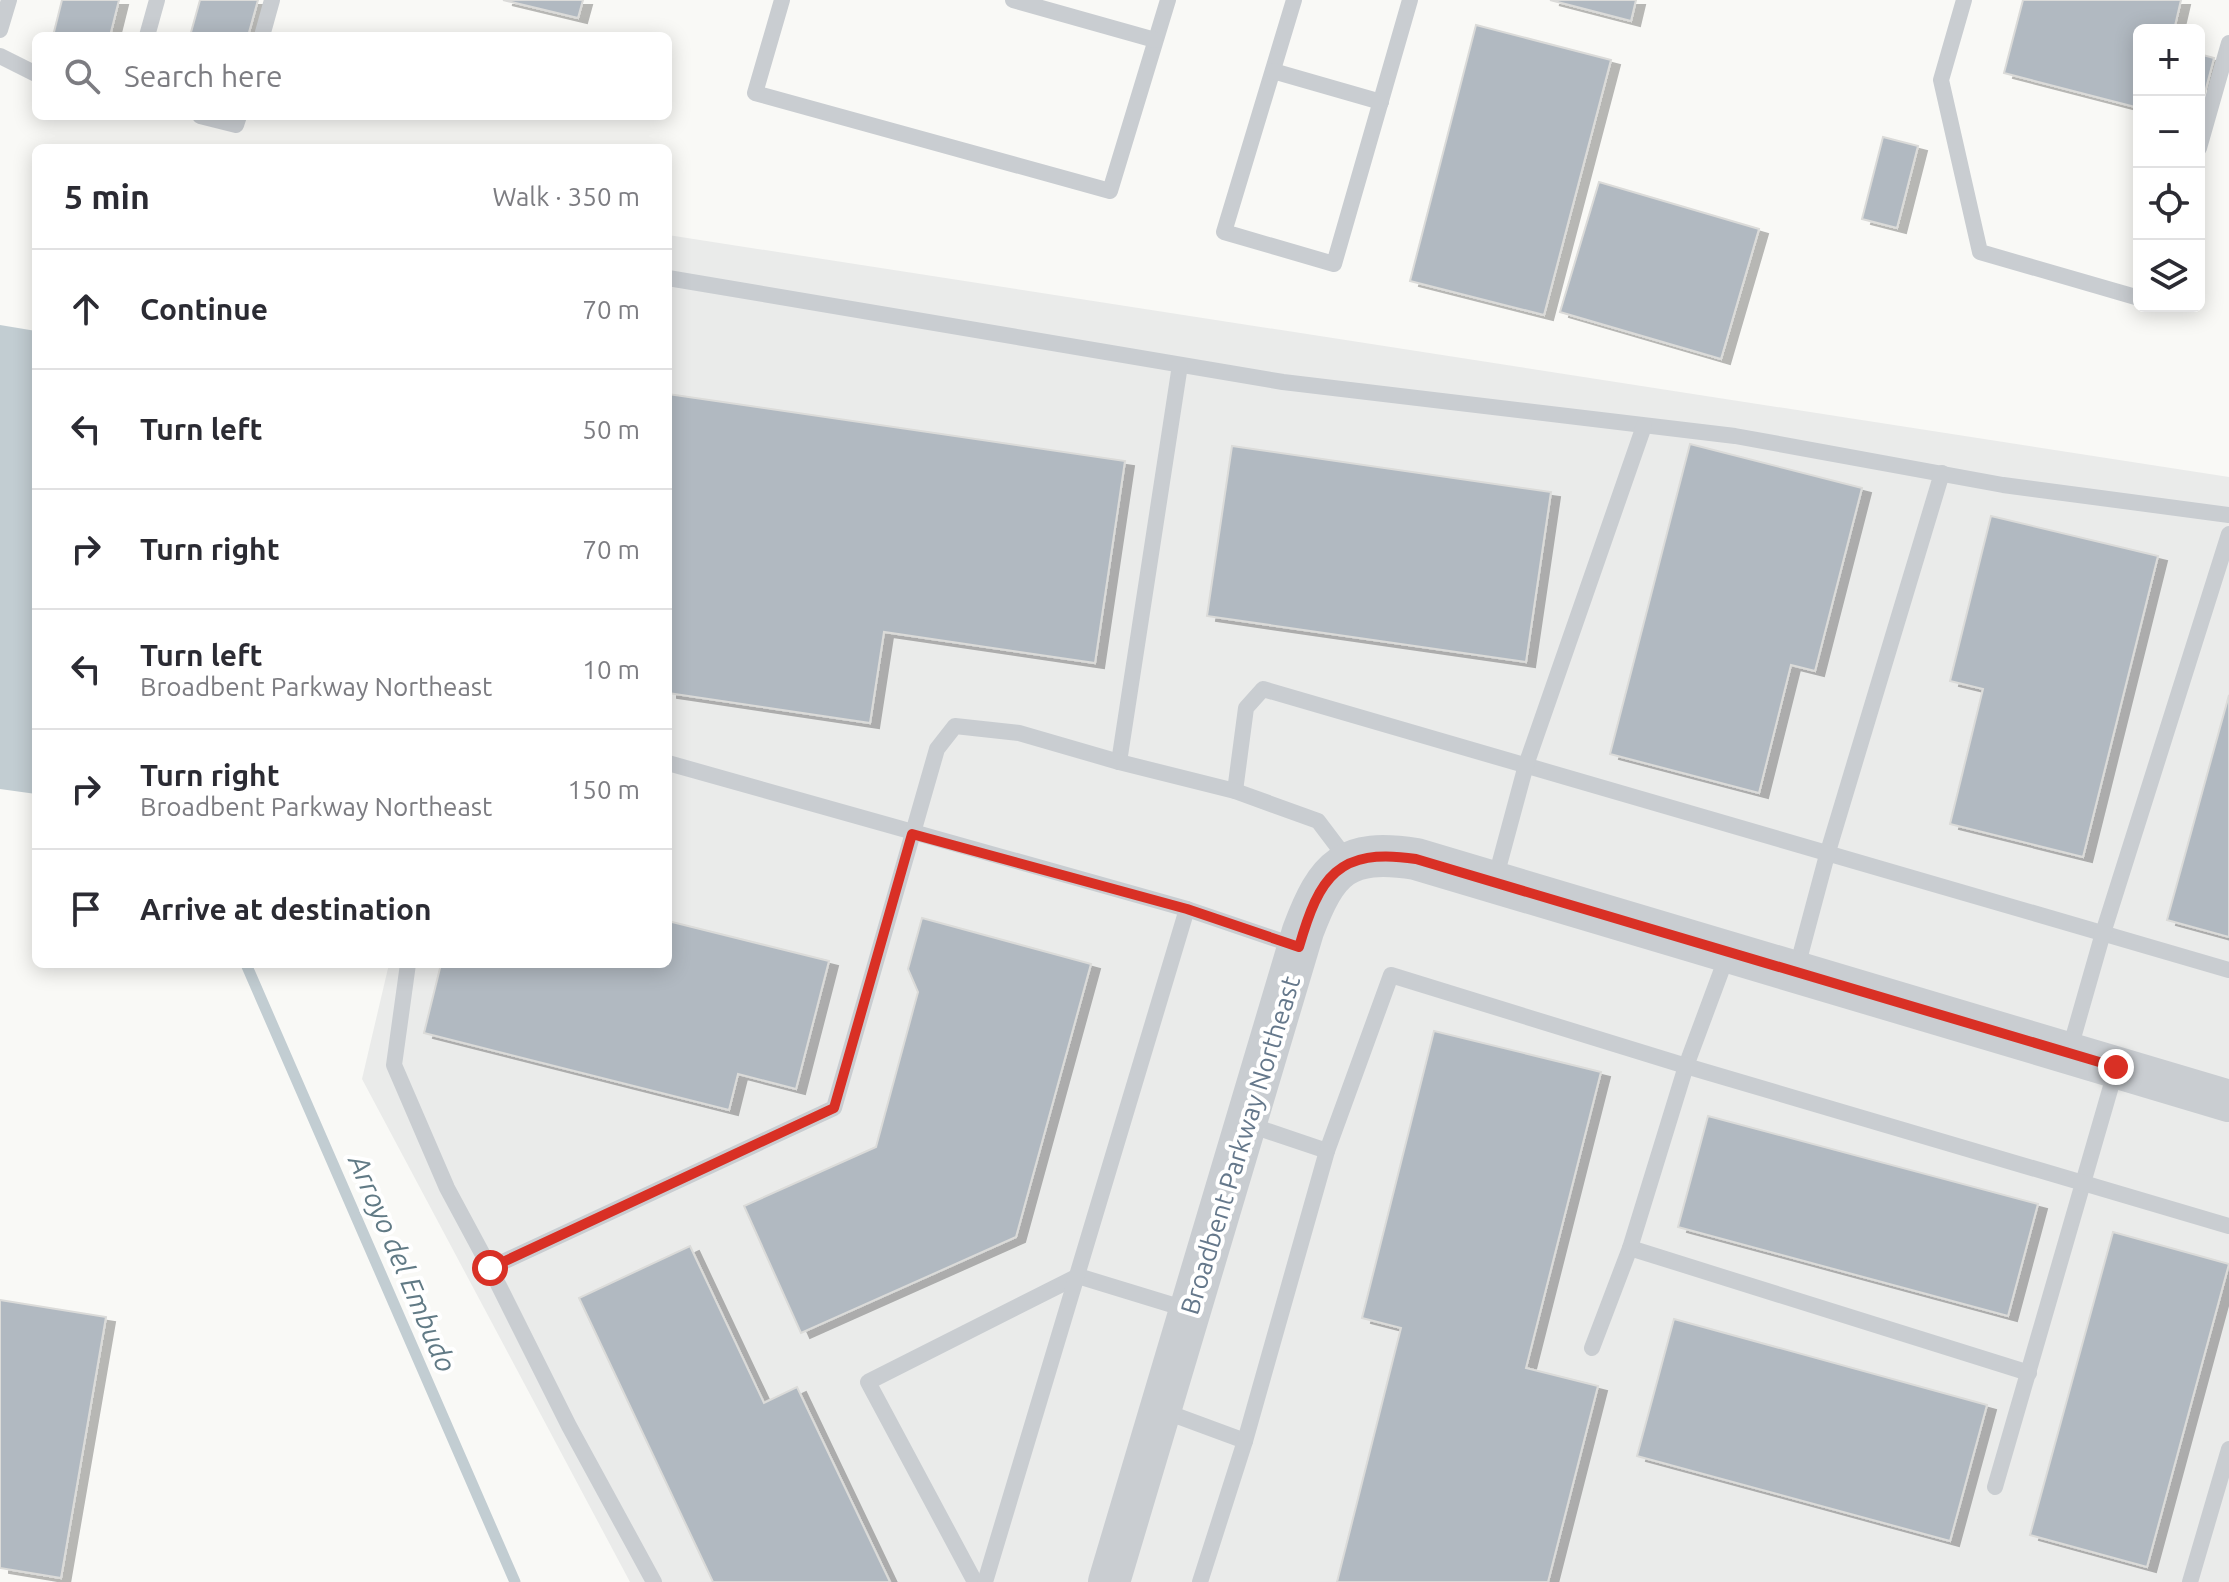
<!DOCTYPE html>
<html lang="en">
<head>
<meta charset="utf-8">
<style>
  :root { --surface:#fff; --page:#f7f7f7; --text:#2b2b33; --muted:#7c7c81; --line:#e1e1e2 }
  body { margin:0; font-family:Ubuntu,sans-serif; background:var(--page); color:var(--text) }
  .controls { position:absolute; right:24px; top:24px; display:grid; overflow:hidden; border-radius:12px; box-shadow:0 4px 20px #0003 }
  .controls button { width:72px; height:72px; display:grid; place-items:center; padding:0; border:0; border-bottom:2px solid var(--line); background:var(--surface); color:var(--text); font:40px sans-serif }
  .stop { position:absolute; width:24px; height:24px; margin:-18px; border:6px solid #d93025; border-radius:50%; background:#fff }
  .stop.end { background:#d93025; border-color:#fff; box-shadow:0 2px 8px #0008 }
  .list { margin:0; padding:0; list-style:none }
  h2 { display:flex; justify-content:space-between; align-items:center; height:104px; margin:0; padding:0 32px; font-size:34px }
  h2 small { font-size:26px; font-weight:400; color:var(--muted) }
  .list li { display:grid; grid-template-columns:52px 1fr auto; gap:24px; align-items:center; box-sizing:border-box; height:120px; padding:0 32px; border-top:2px solid var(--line) }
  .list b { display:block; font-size:30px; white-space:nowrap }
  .list p { margin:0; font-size:26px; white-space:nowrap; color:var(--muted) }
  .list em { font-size:26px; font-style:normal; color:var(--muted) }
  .icon { flex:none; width:44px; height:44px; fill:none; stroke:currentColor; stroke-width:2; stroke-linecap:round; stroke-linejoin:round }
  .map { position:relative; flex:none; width:2229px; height:1582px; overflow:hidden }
  .search { position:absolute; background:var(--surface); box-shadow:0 4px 20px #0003; left:32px; top:32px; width:640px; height:88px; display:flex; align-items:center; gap:20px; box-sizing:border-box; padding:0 28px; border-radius:12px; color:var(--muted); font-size:30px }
  .panel { position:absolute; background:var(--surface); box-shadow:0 4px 20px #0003; left:32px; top:144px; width:640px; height:824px; border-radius:12px }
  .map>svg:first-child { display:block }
  .built { fill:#eaebea }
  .water { fill:#c2cdd2 }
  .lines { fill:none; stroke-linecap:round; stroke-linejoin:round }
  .stream { stroke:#c2cdd2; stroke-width:11 }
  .building { fill:#b1b9c1; stroke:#dbdbd9; stroke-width:2; filter:url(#shadow) }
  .service { stroke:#c9cdd1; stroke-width:16 }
  .tertiary { stroke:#c9cdd1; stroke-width:42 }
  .route { stroke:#d93025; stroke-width:10 }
  .labels { text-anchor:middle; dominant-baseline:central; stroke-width:8; stroke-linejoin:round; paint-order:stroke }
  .street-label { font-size:26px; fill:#65788b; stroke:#fff }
  .water-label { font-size:28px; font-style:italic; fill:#617a85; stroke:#fff }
</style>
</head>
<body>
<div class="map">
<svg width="2229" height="1582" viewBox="0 0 2229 1582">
  <defs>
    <filter id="shadow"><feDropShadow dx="9" dy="5" stdDeviation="0" flood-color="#0004"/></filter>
  </defs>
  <rect width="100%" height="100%" fill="#f9f9f6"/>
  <polygon class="built" points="668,235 2229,477 2229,1582 630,1582 362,1079 389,964 668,964"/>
  <polygon class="water" points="0,325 36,331 36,794 0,789"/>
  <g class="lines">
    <polyline class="stream" points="246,964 515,1582"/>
  </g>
  <g class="building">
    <polygon points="62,0 119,0 110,36 53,36"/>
    <polygon points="200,0 258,0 248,36 190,36"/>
    <polygon points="503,0 583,0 578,18"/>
    <polygon points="1550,0 1636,0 1631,21"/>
    <polygon points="2023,0 2181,0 2174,30 2139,30 2139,108 2004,73"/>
    <polygon points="1476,25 1611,60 1544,315 1410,281"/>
    <polygon points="2199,54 2214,58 2199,115"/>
    <polygon points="1883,137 1918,146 1897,228 1862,219"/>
    <polygon points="1599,182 1759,229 1721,359 1560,312"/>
    <polygon points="668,394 1125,461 1095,663 884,632 870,723 668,693"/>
    <polygon points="1690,444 1862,488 1815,671 1791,665 1759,793 1610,754"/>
    <polygon points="1232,446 1551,492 1526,662 1207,616"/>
    <polygon points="1991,516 2158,556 2083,857 1950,824 1983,689 1950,681"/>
    <polygon points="2229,695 2229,937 2167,920"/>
    <polygon points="922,918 1091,964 1016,1237 801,1333 744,1206 876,1147 918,992 908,969"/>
    <polygon points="668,921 829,961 796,1089 738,1074 729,1110 424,1033 441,964 668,964"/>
    <polygon points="1434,1031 1601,1072 1526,1368 1598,1386 1548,1582 1337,1582 1401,1328 1362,1318"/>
    <polygon points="1708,1116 2038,1204 2008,1316 1678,1227"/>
    <polygon points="2113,1232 2229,1264 2147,1567 2030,1535"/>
    <polygon points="690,1246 764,1403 797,1387 890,1582 713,1582 579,1298"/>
    <polygon points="0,1300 106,1317 61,1578 0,1568"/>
    <polygon points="1674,1319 1987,1405 1950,1541 1637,1456"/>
  </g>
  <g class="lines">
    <g class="service">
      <polyline points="782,0 755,93 1110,191 1168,0"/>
      <polyline points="1013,0 1155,40"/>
      <polyline points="1294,0 1224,232 1334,264 1410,0"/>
      <polyline points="1964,0 1941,80 1980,252 2139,298"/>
      <polyline points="0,30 9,0"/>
      <polyline points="147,36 157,0"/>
      <polyline points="262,36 272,0"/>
      <polyline points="0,56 36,74"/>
      <polyline points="1273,71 1381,102"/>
      <polyline points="200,116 236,125 239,116"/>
      <polyline points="2199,148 2229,43"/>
      <polyline points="668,278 1283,382 1735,436 2003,485 2229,515"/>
      <polyline points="1119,762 1180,365"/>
      <polyline points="668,763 1187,909 1296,946"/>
      <polyline points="1235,791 1246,708 1263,689 2229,970"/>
      <polyline points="1495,880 1526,765 1644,426"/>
      <polyline points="408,964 394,1065 447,1188 490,1268 569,1426 654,1582"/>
      <polyline points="1796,971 1827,855 1942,473"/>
      <polyline points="2069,1052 2103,933 2229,534"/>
      <polyline points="1247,1124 1327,1151"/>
      <polyline points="1630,1248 2029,1373"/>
      <polyline points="490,1268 834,1108 937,749 955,726 1019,733 1119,762 1235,791 1318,821 1349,862"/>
      <polyline points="1592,1348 1630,1248 1686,1066 1728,953"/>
      <polyline points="1161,1410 1245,1441"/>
      <polyline points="1995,1487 2116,1069"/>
      <polyline points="975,1582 868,1382 1078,1276 1189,1310"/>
      <polyline points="985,1582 1187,909"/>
      <polyline points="1200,1582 1245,1441 1327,1151 1391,975 1686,1066 2229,1226"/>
      <polyline points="2190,1582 2229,1449"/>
    </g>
    <path class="tertiary" d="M1109 1582 1303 931C1327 867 1345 848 1416 859L2229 1101"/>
  </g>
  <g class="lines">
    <path class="route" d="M490 1268 834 1108 912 834 1187 909 1299 947C1319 877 1338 847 1416 859L2116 1067"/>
  </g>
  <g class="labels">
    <g class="street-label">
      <text transform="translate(1240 1145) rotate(-73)">Broadbent Parkway Northeast</text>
    </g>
    <g class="water-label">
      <text transform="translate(403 1263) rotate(67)">Arroyo del Embudo</text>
    </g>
  </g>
</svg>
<div class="controls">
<button>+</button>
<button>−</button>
<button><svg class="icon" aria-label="locate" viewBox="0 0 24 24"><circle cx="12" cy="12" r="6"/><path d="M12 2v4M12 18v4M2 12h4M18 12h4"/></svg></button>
<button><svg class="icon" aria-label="layers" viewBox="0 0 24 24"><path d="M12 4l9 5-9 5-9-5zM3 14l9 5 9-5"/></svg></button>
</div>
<div class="stop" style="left:490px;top:1268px"></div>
<div class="stop end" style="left:2116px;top:1067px"></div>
<div class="search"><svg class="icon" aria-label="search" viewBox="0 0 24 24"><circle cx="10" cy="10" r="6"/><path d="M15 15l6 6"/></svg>Search here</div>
<section class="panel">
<h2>5 min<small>Walk · 350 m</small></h2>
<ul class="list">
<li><svg class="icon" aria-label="ahead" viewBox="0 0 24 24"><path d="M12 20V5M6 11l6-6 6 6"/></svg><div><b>Continue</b></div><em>70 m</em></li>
<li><svg class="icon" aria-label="left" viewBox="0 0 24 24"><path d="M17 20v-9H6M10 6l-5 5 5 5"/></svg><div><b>Turn left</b></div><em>50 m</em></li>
<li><svg class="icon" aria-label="right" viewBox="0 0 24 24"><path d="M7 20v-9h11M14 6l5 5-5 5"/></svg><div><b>Turn right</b></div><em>70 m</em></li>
<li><svg class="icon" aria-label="left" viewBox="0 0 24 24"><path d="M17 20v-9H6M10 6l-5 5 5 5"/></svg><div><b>Turn left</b><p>Broadbent Parkway Northeast</p></div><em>10 m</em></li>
<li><svg class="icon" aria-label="right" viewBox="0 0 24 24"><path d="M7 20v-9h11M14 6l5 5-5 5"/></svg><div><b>Turn right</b><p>Broadbent Parkway Northeast</p></div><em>150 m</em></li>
<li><svg class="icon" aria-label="arrive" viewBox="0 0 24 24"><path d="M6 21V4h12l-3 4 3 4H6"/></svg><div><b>Arrive at destination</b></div></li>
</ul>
</section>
</div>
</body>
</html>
